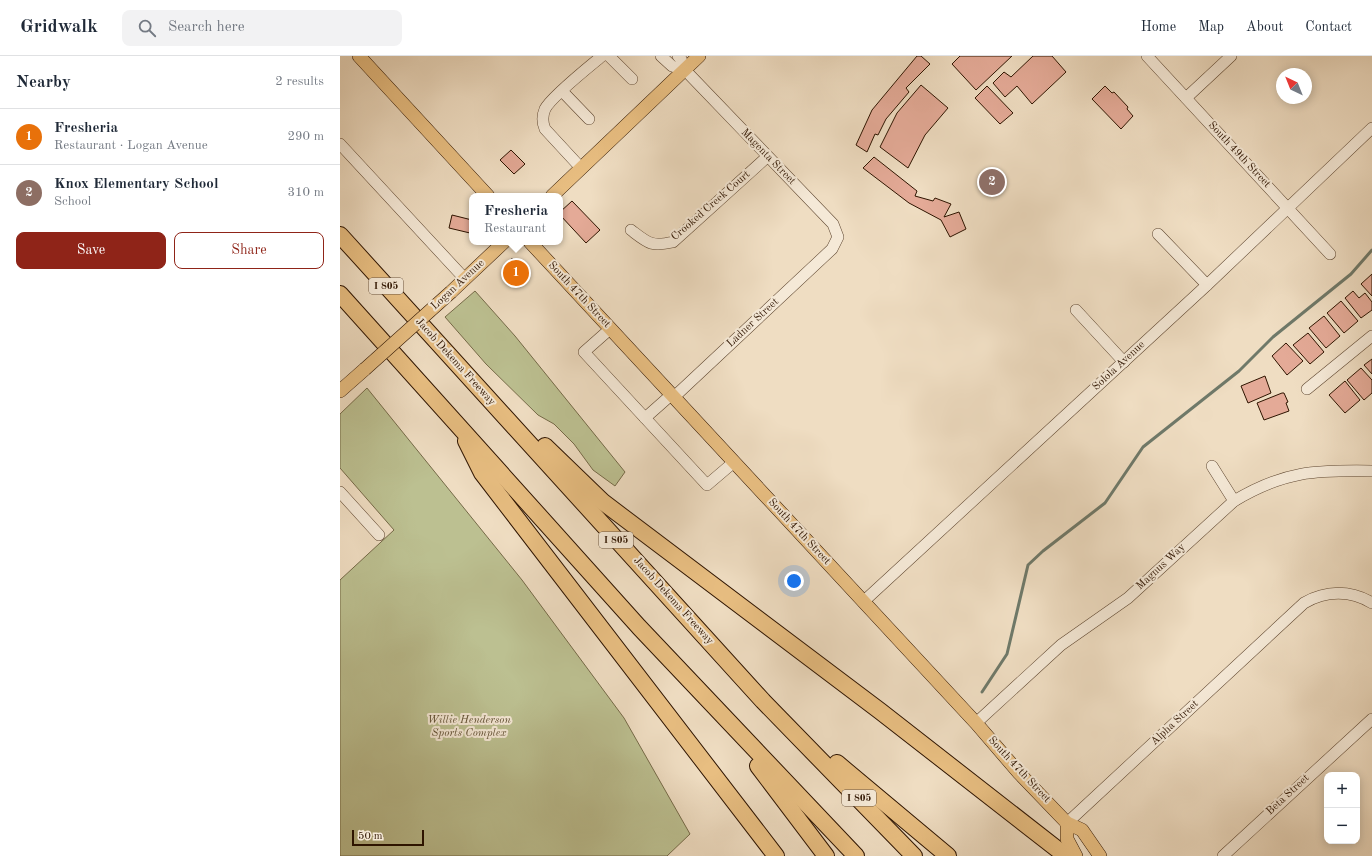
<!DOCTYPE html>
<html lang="en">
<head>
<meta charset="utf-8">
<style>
  :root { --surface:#fff; --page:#f2f2f3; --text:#1f2937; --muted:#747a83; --line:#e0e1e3; --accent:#8f2418 }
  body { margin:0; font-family:"Old Standard TT",serif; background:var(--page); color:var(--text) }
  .controls { position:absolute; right:12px; bottom:12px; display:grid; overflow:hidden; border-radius:8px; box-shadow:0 2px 10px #0003 }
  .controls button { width:36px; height:36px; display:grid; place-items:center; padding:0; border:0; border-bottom:1px solid var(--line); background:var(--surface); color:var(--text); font:20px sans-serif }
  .compass { position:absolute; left:936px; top:12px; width:36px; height:36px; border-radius:50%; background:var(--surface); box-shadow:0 2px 10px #0003; rotate:317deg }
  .scale { position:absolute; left:12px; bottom:10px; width:72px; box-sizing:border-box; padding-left:4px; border:2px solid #2e1400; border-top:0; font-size:11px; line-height:14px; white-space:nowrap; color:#2e1400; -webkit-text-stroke:3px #f5e9d7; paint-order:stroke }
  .you { position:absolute; left:454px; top:525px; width:14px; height:14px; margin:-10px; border:3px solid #fff; border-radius:50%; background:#1a73e8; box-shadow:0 0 0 6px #1a73e833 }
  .badge { display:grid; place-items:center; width:26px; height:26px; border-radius:50%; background:var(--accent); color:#fff; font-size:13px; font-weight:700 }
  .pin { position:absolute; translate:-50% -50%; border:2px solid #fff; box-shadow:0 1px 4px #0006 }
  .popup { position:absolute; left:129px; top:137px; width:94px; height:52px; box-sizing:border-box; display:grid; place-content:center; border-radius:8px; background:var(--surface); filter:drop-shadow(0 1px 3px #0005); font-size:13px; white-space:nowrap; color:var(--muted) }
  .popup b { font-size:15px; color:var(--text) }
  .popup::after { content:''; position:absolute; left:50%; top:100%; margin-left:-8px; border:8px solid transparent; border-top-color:var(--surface) }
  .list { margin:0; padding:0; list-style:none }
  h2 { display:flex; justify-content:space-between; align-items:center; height:52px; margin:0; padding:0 16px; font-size:17px }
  h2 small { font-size:13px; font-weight:400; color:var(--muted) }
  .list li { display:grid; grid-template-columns:26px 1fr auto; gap:12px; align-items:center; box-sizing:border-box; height:56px; padding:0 16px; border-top:1px solid var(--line) }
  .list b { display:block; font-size:15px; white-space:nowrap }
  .list p { margin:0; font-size:13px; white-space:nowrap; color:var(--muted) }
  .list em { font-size:13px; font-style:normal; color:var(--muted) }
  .actions { display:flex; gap:8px; padding:12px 16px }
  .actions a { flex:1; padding:9px 0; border:1px solid var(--accent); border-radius:8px; text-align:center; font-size:14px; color:var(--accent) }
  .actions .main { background:var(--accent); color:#fff }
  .icon { flex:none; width:22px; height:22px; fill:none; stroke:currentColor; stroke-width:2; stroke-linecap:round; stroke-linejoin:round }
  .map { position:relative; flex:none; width:1032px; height:800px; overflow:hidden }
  header { display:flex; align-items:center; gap:24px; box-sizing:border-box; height:56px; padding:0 20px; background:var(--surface); border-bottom:1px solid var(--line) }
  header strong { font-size:19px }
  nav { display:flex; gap:22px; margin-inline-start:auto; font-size:14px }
  .search { width:280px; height:36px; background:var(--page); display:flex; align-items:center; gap:10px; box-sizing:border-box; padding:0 14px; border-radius:8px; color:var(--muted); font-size:15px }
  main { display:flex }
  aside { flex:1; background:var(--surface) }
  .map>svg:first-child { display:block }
  .green { fill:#bcc091; stroke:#756a48 }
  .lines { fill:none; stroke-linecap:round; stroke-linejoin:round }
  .stream { stroke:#6f7969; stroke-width:3 }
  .building { fill:#e4aa97; stroke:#2e1400 }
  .minor-casing { stroke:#5e4630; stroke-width:12 }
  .major-casing { stroke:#2e1400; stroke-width:14 }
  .highway-casing { stroke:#2e1400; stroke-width:18 }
  .minor { stroke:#f5e9d7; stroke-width:11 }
  .major { stroke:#e8be81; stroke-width:13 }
  .highway { stroke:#e8be81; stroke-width:16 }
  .major-bridge-casing { stroke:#2e1400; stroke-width:14; stroke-linecap:butt }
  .major-bridge { stroke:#e8be81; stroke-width:13 }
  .labels { text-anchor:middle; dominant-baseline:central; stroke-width:4; stroke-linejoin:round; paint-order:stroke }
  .shield { fill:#f5e9d7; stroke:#6a5440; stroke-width:1 }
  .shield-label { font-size:10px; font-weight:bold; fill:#2e1400 }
  .street-label { font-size:11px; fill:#2e1400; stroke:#f5e9d7 }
  .park-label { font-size:11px; font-style:italic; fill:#605033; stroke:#f5e9d7 }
</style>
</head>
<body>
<header>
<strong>Gridwalk</strong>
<div class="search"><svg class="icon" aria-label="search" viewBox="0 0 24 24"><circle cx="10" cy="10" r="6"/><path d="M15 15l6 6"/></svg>Search here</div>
<nav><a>Home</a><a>Map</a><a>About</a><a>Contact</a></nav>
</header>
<main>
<aside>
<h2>Nearby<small>2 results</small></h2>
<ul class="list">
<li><span class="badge" style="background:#e8710a">1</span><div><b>Fresheria</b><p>Restaurant · Logan Avenue</p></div><em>290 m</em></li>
<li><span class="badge" style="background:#8d6e63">2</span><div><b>Knox Elementary School</b><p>School</p></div><em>310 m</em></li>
</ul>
<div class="actions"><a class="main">Save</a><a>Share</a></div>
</aside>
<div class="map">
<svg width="1032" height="800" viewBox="0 0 1032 800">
  <rect width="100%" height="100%" fill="#efddc2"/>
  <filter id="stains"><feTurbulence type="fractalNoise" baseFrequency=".005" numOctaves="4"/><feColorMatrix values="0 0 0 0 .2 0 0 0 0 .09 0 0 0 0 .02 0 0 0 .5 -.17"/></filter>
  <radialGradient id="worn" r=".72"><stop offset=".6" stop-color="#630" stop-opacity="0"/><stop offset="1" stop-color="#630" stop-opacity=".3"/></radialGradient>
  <g class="green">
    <polygon points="135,235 175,280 285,416 275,430 253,414 234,388 214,368 198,359 146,308 105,261"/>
    <polygon points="27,332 182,524 284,662 350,778 327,800 0,800 0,524 54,474 0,412 0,358"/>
  </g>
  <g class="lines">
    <polyline class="stream" points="642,636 667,598 688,509 703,495 765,447 803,391 899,315 933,281 1011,218 1032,194"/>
  </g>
  <g class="building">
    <polygon points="577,0 581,0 590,8 566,32 569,36 546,63 538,79 535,78 527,96 516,89 532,54"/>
    <polygon points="620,0 672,0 636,34 612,8"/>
    <polygon points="693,0 712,0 726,16 692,48 677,30 665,41 653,27 664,16 671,21"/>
    <polygon points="581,29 608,52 585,79 568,112 540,91 557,57"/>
    <polygon points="647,30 673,57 660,68 635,42"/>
    <polygon points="765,30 772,37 774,36 788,51 787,53 793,60 781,73 752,43"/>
    <polygon points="171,94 185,108 174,118 160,104"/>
    <polygon points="534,101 577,135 575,140 593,145 595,142 611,148 604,161 619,156 626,173 610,181 601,164 569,147 523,112"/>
    <polygon points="232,145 260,174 246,187 220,159 220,156"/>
    <polygon points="112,159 132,164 132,173 130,177 109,172"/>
    <polygon points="172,202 190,222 180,231 162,212"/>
    <polygon points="1032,218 1032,240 1021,228"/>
    <polygon points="1013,235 1019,242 1025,237 1032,246 1032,254 1021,262 1005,242"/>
    <polygon points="1001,245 1018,265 1004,277 987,257"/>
    <polygon points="984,260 1000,280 986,292 969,272"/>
    <polygon points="968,277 984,296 970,308 953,289"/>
    <polygon points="946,287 963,305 947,319 932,300"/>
    <polygon points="1032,303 1032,318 1024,309"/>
    <polygon points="1021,312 1032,324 1032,337 1024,344 1007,324"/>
    <polygon points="925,320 931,337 908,347 901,330"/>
    <polygon points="1005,325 1020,344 1005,357 989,339"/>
    <polygon points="942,337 944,337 948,346 946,347 949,355 924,364 917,347"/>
  </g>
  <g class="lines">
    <g class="minor-casing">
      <g id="minor">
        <polyline points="269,0 292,23"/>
        <polyline points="321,0 332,10 345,14"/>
        <polyline points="807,0 990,198"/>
        <polyline points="222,35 249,63"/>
        <polyline points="846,42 891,0"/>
        <polyline points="0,88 125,223"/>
        <path d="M241 112 205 73C202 66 202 60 205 53 211 41 250 10 262 0"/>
        <path d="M291 174C308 187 311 191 333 186L427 101"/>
        <polyline points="818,178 867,229"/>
        <polyline points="736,254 784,306"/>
        <polyline points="270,273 244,296 367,429 394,406"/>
        <polyline points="967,333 1032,280"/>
        <polyline points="334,341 492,193 498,181 493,168 345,14 341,3 338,0"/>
        <polyline points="305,362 331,339"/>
        <polyline points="872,410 894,445"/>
        <polyline points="0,436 39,479"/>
        <polyline points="523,546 867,229 1032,72"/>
        <path d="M636 667 721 589 788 542 894 445C944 415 975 414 1032 415"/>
        <path d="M727 767 964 547C986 534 1011 534 1032 547"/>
        <polyline points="883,800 1032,663"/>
      </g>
    </g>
    <g class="major-casing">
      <g id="major">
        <polyline points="19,0 148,140"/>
        <polyline points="212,140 359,0"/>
        <polyline points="190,186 636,667 679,717 727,767 742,774 760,800"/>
        <polyline points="111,236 164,186"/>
        <polyline points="0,335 25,313"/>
        <polyline points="727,767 727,783 736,800"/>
      </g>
    </g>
    <g class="highway-casing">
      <g id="highway">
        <polyline points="0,179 423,645 574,800"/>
        <polyline points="0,238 299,571 516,800"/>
        <polyline points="126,385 142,417 436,800"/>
        <polyline points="205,390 263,446 540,655 726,800"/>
        <polyline points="497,707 608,800"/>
        <polyline points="418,710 486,800"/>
      </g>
    </g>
    <use href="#minor" class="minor"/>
    <use href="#major" class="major"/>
    <use href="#highway" class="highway"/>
    <g class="major-bridge-casing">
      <polyline id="major-bridge" points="25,313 111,236"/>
    </g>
    <use href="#major-bridge" class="major-bridge"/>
  </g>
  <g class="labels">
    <g class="shield">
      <rect x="29" y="222" width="34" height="16" rx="3"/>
      <rect x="259" y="476" width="34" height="16" rx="3"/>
      <rect x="502" y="734" width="34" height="16" rx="3"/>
    </g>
    <g class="shield-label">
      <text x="46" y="230">I 805</text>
      <text x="276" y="484">I 805</text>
      <text x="519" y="742">I 805</text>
    </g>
    <g class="street-label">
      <text transform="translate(899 99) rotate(47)">South 49th Street</text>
      <text transform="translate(428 101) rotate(46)">Magenta Street</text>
      <text transform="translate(371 150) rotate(-41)">Crooked Creek Court</text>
      <text transform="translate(118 229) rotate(-43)">Logan Avenue</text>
      <text transform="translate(239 239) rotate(47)">South 47th Street</text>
      <text transform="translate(413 267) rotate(-43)">Ladner Street</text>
      <text transform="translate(115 306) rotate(48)">Jacob Dekema Freeway</text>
      <text transform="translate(779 310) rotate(-43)">Solola Avenue</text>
      <text transform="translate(459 476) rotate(47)">South 47th Street</text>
      <text transform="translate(821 511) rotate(-43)">Magnus Way</text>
      <text transform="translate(333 545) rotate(48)">Jacob Dekema Freeway</text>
      <text transform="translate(835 667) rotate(-43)">Alpha Street</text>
      <text transform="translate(679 714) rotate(47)">South 47th Street</text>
      <text transform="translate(948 739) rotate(-43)">Beta Street</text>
    </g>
    <g class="park-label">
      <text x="129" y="664">Willie Henderson<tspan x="129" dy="13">Sports Complex</tspan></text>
    </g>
  </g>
  <rect width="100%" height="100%" filter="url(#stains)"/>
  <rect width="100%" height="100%" fill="url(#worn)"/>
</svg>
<div class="controls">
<button>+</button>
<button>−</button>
</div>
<svg class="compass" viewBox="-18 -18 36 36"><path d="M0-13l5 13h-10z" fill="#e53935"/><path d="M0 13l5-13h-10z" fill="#747a83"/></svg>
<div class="scale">50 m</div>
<div class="you"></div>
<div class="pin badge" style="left:176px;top:217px;background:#e8710a">1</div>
<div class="popup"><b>Fresheria</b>Restaurant</div>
<div class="pin badge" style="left:652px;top:126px;background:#8d6e63">2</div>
</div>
</main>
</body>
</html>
